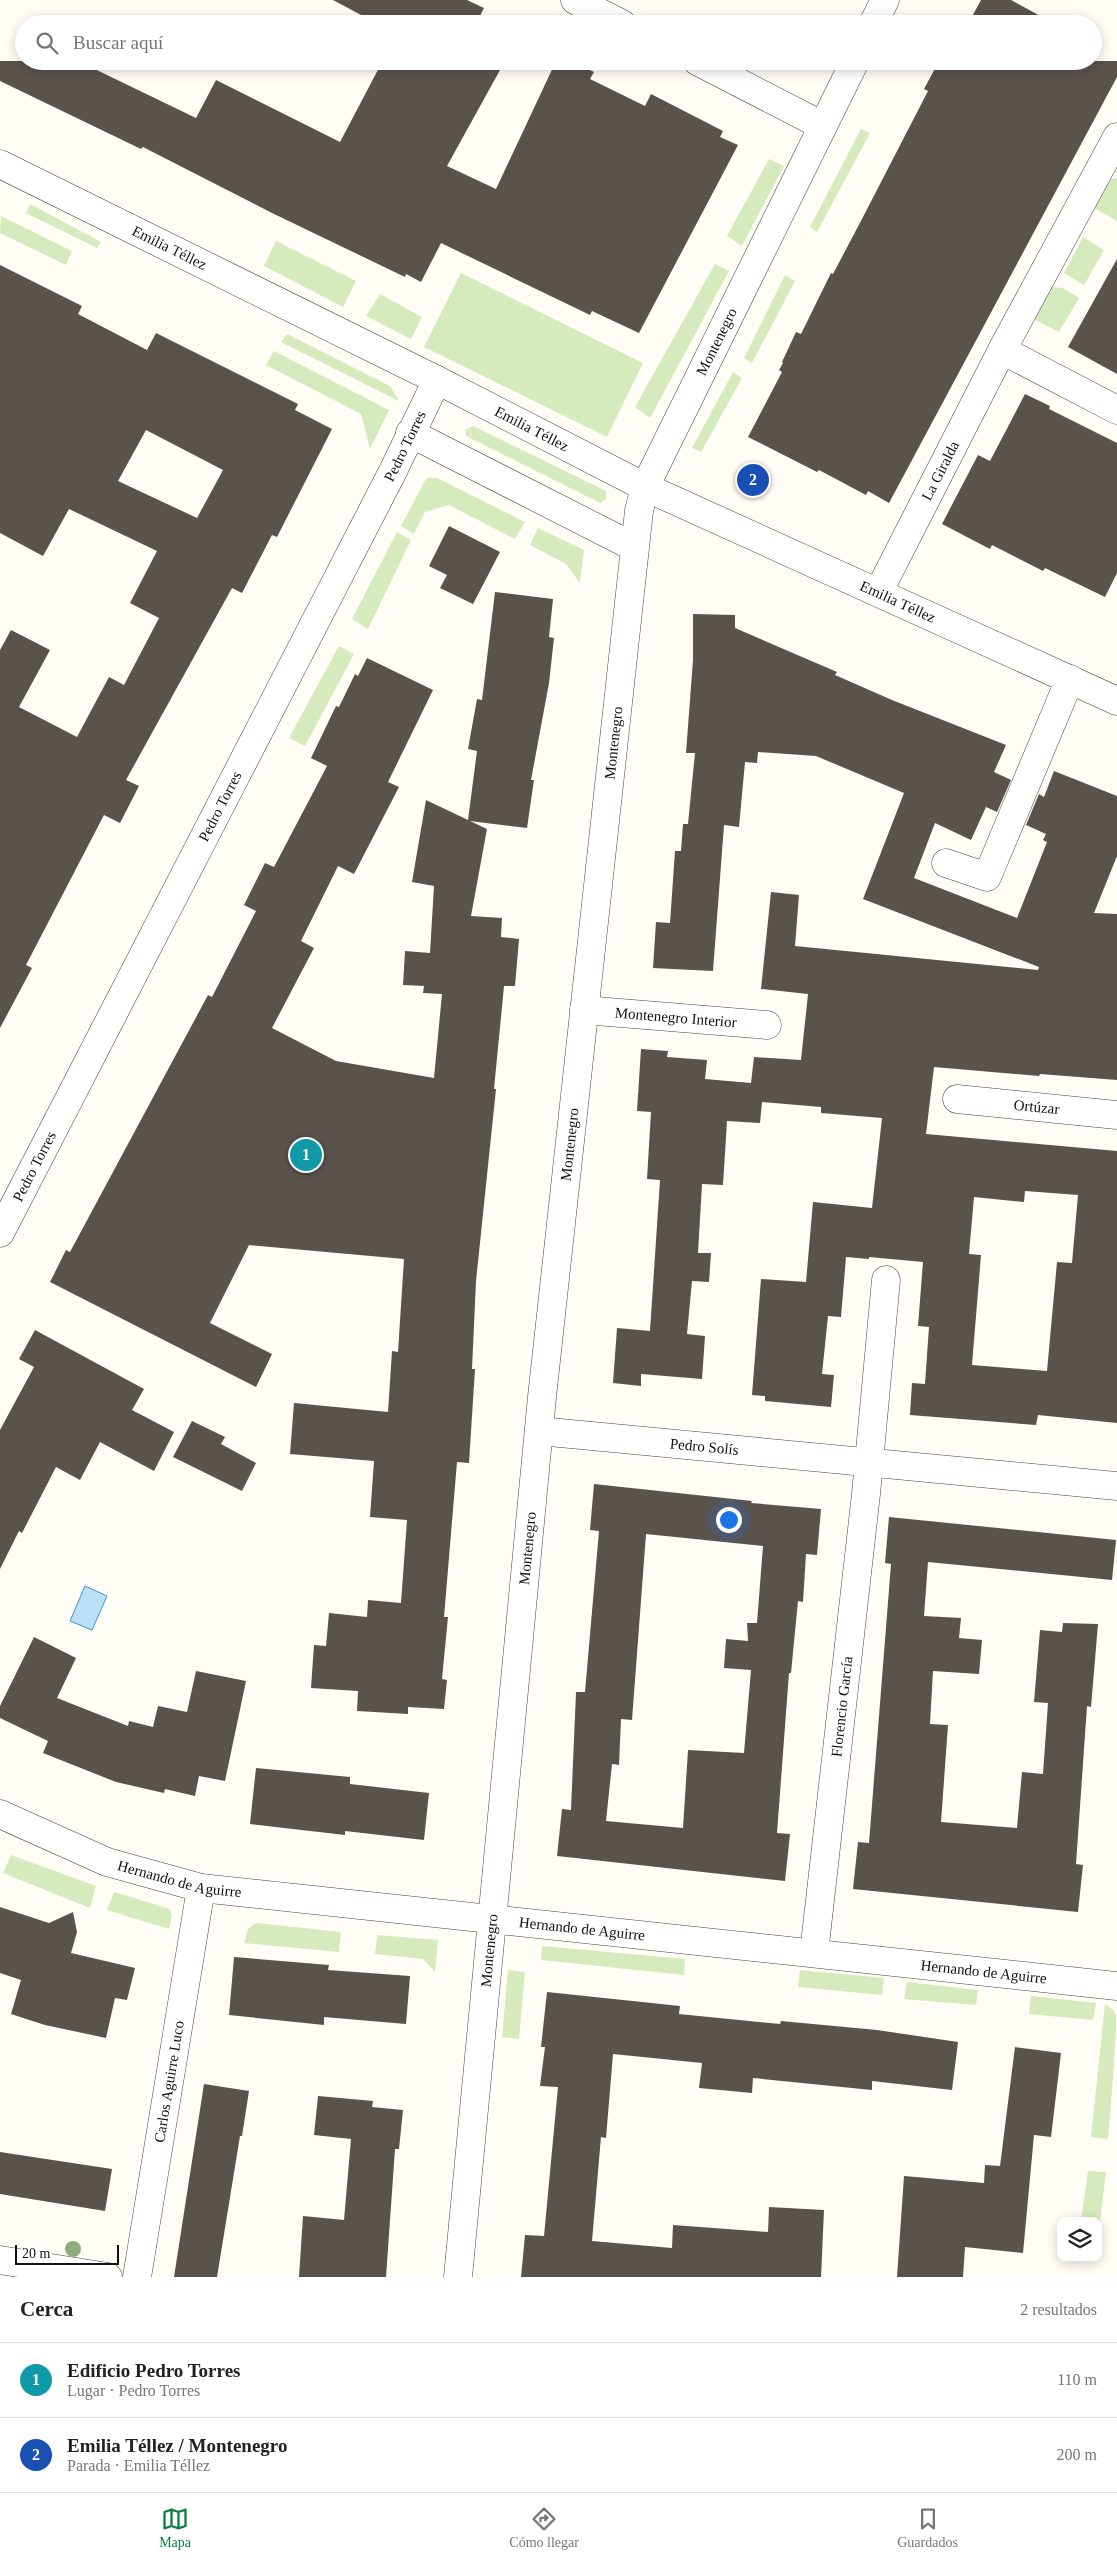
<!DOCTYPE html>
<html lang="es">
<head>
<meta charset="utf-8">
<style>
  :root { --surface:#fff; --page:#f6f6f6; --text:#222; --muted:#767676; --line:#e0e0e0; --accent:#0b8043 }
  body { margin:0; font-family:"Times New Roman",serif; background:var(--page); color:var(--text) }
  .controls { position:absolute; right:15px; bottom:15px; display:grid; overflow:hidden; border-radius:10px; box-shadow:0 2px 12px #0003 }
  .controls button { width:45px; height:45px; display:grid; place-items:center; padding:0; border:0; border-bottom:1px solid var(--line); background:var(--surface); color:var(--text); font:25px sans-serif }
  .scale { position:absolute; left:15px; bottom:12px; width:104px; box-sizing:border-box; padding-left:5px; border:2px solid #111; border-top:0; font-size:14px; line-height:18px; white-space:nowrap; color:#111; -webkit-text-stroke:4px #fff; paint-order:stroke }
  .you { position:absolute; left:728px; top:1519px; width:18px; height:18px; margin:-12px; border:4px solid #fff; border-radius:50%; background:#1a73e8; box-shadow:0 0 0 8px #1a73e833 }
  .badge { display:grid; place-items:center; width:32px; height:32px; border-radius:50%; background:var(--accent); color:#fff; font-size:16px; font-weight:700 }
  .pin { position:absolute; translate:-50% -50%; border:2px solid #fff; box-shadow:0 1px 5px #0006 }
  .list { margin:0; padding:0; list-style:none }
  h2 { display:flex; justify-content:space-between; align-items:center; height:65px; margin:0; padding:0 20px; font-size:21px }
  h2 small { font-size:16px; font-weight:400; color:var(--muted) }
  .list li { display:grid; grid-template-columns:32px 1fr auto; gap:15px; align-items:center; box-sizing:border-box; height:75px; padding:0 20px; border-top:1px solid var(--line) }
  .list b { display:block; font-size:19px; white-space:nowrap }
  .list p { margin:0; font-size:16px; white-space:nowrap; color:var(--muted) }
  .list em { font-size:16px; font-style:normal; color:var(--muted) }
  .icon { flex:none; width:28px; height:28px; fill:none; stroke:currentColor; stroke-width:2; stroke-linecap:round; stroke-linejoin:round }
  .map { position:relative; flex:none; width:1117px; height:2277px; overflow:hidden }
  .search { position:absolute; background:var(--surface); box-shadow:0 2px 12px #0003; left:15px; right:15px; top:15px; height:55px; display:flex; align-items:center; gap:12px; box-sizing:border-box; padding:0 18px; border-radius:28px; color:var(--muted); font-size:19px }
  .sheet { height:215px; background:var(--surface) }
  nav { display:flex; justify-content:space-around; align-items:center; box-sizing:border-box; height:70px; border-top:1px solid var(--line); background:var(--surface); font-size:14px; color:var(--muted) }
  nav a { display:grid; justify-items:center; gap:2px }
  nav .on { color:var(--accent) }
  .map>svg:first-child { display:block }
  .green { fill:#d5ebbd }
  .water { fill:#b9e0f7; stroke:#3f96cf }
  .building { fill:#5a524d; fill-rule:evenodd }
  .lines { fill:none; stroke-linecap:round; stroke-linejoin:round }
  .minor-casing { stroke:#444; stroke-width:29 }
  .minor { stroke:#fff; stroke-width:28 }
  .tree { fill:#8dad7f }
  .labels { text-anchor:middle; dominant-baseline:central; stroke-width:5; stroke-linejoin:round; paint-order:stroke }
  .street-label { font-size:15px; fill:#111; stroke:#fff }
</style>
</head>
<body>
<div class="map">
<svg width="1117" height="2277" viewBox="0 0 1117 2277">
  <rect width="100%" height="100%" fill="#fffdf5"/>
  <g class="green">
    <polygon points="861,129 870,133 817,232 810,227"/>
    <polygon points="769,159 784,166 742,246 727,236"/>
    <polygon points="1117,178 1117,221 1094,208 1110,179"/>
    <polygon points="30,204 101,242 97,248 26,213"/>
    <polygon points="1,216 72,251 66,265 0,233"/>
    <polygon points="1083,237 1104,250 1084,285 1064,273"/>
    <polygon points="276,241 356,281 343,307 264,266"/>
    <polygon points="715,264 729,271 650,418 635,407"/>
    <polygon points="461,273 643,363 607,437 424,347"/>
    <polygon points="785,275 795,281 752,363 744,358"/>
    <polygon points="1052,287 1063,288 1079,298 1059,332 1033,319"/>
    <polygon points="380,294 422,317 411,339 366,316"/>
    <polygon points="287,334 390,386 399,401 281,342"/>
    <polygon points="274,351 389,410 370,449 361,414 266,365"/>
    <polygon points="733,372 742,378 701,452 692,448"/>
    <polygon points="473,426 606,491 606,499 600,503 466,436 465,430"/>
    <polygon points="429,478 437,478 525,522 515,539 449,505 425,512 414,534 401,526 426,479"/>
    <polygon points="538,528 584,550 580,583 566,564 530,545"/>
    <polygon points="397,532 411,540 368,629 352,619"/>
    <polygon points="339,646 354,654 305,746 289,738"/>
    <polygon points="11,1855 96,1886 90,1908 3,1873"/>
    <polygon points="114,1892 170,1909 172,1917 169,1929 107,1910"/>
    <polygon points="256,1923 341,1932 339,1952 244,1943 248,1929"/>
    <polygon points="377,1935 438,1940 435,1972 423,1959 375,1954"/>
    <polygon points="542,1946 685,1959 684,1975 541,1960"/>
    <polygon points="508,1970 525,1972 519,2039 502,2037"/>
    <polygon points="800,1970 884,1978 882,1995 798,1987"/>
    <polygon points="907,1982 978,1990 976,2005 904,1999"/>
    <polygon points="1031,1996 1096,2003 1093,2020 1029,2014"/>
    <path d="M1105 2004C1110 2007 1114 2010 1116 2015 1117 2032 1110 2116 1108 2139L1091 2137Z"/>
    <polygon points="1088,2171 1106,2172 1098,2239 1098,2221 1081,2221"/>
  </g>
  <polygon class="water" points="85,1586 107,1596 92,1630 70,1621"/>
  <g class="building">
    <polygon points="333,0 467,0 484,8 476,24 378,24"/>
    <polygon points="981,0 1011,0 1044,18 1041,24 968,24"/>
    <polygon points="0,61 78,61 196,118 216,80 340,142 380,66 369,61 505,61 447,166 496,189 556,61 571,61 594,72 590,79 645,106 651,94 723,131 720,137 738,145 639,333 592,311 590,315 441,243 421,282 406,274 405,277 272,213 143,147 141,149 0,81"/>
    <polygon points="939,61 1117,61 1117,77 889,503 868,491 866,495 819,470 817,472 748,437 782,372 779,370 783,363 782,362 796,332 801,334 831,273 833,274 863,217 928,91 924,89"/>
    <polygon points="1117,259 1117,374 1068,347"/>
    <path d="M0 265 82 306 78 314 147 350 156 333 298 404 295 410 332 429 277 537 272 535 242 593 232 588 126 780 139 786 120 823 104 815 26 965 32 968 0 1028V650L11 630 50 650 19 707 77 737 109 677 124 685 159 618 130 603 157 551 69 509 43 556 0 533ZM146 430 223 470 197 518 118 481Z"/>
    <polygon points="1025,394 1050,406 1049,409 1117,443 1117,573 1105,597 1045,568 1043,571 992,545 990,549 942,524 978,455 990,461"/>
    <polygon points="449,526 500,552 473,604 440,588 447,575 429,566"/>
    <polygon points="495,592 553,599 549,637 554,638 549,683 531,780 534,780 527,828 470,821 487,829 471,916 502,918 501,937 519,939 515,986 504,986 494,1089 496,1089 476,1281 472,1369 475,1369 469,1463 457,1462 444,1617 448,1617 442,1679 447,1680 444,1709 408,1707 408,1714 357,1711 358,1691 311,1688 314,1645 326,1646 329,1613 367,1617 368,1600 401,1603 407,1520 370,1517 374,1461 290,1454 294,1403 388,1412 392,1351 398,1352 404,1259 249,1245 210,1323 272,1354 256,1387 50,1282 66,1250 70,1252 208,995 212,997 256,911 244,905 265,863 274,867 327,766 311,758 336,706 339,707 355,674 358,676 367,658 433,690 388,782 399,787 354,874 338,866 301,941 314,948 272,1028 336,1061 434,1078 442,994 423,993 424,986 403,985 405,951 430,953 434,886 412,882 426,800 468,820 477,751 468,749 477,699 482,700"/>
    <path d="M693 614 735 615V628L837 672 835 675 892 700 1006 745 994 772 1011 780 997 812 986 807 971 840 935 823 914 878 1017 918 1047 842 1043 840 1046 834 1026 825 1039 794 1044 797 1054 771 1117 796V856L1094 913 1117 914V1080L1040 1074 1039 1076 934 1067 926 1134 1117 1151V1423L1038 1415 1036 1425 910 1415 912 1383 925 1384 929 1327 918 1326 923 1262 869 1257V1259L846 1257 841 1317 828 1316 822 1374 834 1375 831 1407 765 1401V1396L752 1395 761 1279 806 1282 813 1202 872 1208 882 1118 821 1113V1107L762 1102 760 1123 727 1121 723 1185 702 1184 698 1253H711L709 1282 692 1281 687 1334 705 1336 702 1379 641 1374V1386L613 1383 617 1328 650 1331 660 1180 647 1179 651 1112 637 1111 641 1049 668 1051 667 1057 707 1060 705 1079 751 1083 754 1057 801 1060 808 994 761 989 771 892 799 895 795 946 1038 970 1039 967 863 899 904 793 816 756 758 752 757 763 745 762 739 827 724 825 713 971 653 968 656 922 670 923 675 851H681L683 824H688L695 753H686L693 660ZM1025 1191 1078 1195 1072 1263 1057 1262 1047 1371 972 1365 981 1255 969 1254 974 1197 1024 1202Z"/>
    <polygon points="35,1330 144,1389 132,1410 174,1432 154,1471 100,1442 80,1480 56,1467 22,1533 19,1531 0,1569 0,1430 34,1367 19,1359"/>
    <polygon points="192,1421 225,1437 221,1444 256,1463 242,1491 173,1457"/>
    <path d="M594 1484 752 1501 751 1503 821 1509 817 1555 806 1554 803 1602 798 1601 791 1673H789L777 1833 790 1834 785 1881 557 1856 562 1809 571 1810 576 1692H585L599 1531 590 1530ZM646 1534 763 1546 757 1623H747L748 1641 726 1639 724 1668 751 1670 744 1753 688 1750 683 1828 606 1821 612 1764 619 1765 621 1719 632 1720Z"/>
    <polygon points="889,1517 1116,1540 1112,1580 928,1562 924,1616 961,1618 959,1638 982,1640 979,1674 933,1671 930,1724 948,1725 941,1822 1017,1828 1022,1772 1043,1774 1048,1703 1034,1702 1040,1630 1062,1632 1063,1623 1098,1624 1091,1707 1087,1706 1076,1864 1083,1865 1078,1912 853,1889 858,1842 869,1843 891,1564 885,1563"/>
    <polygon points="34,1637 76,1658 57,1698 128,1726 129,1721 153,1727 158,1706 187,1712 196,1671 246,1681 225,1781 199,1776 195,1796 165,1789 164,1793 116,1782 43,1753 48,1741 0,1718 0,1706"/>
    <polygon points="256,1768 350,1777 350,1784 429,1793 424,1840 345,1831 345,1835 250,1824"/>
    <polygon points="0,1907 49,1923 73,1912 77,1932 71,1953 135,1968 127,2000 115,1998 106,2038 45,2025 11,2014 21,1980 0,1973"/>
    <polygon points="234,1957 329,1965 328,1970 410,1976 406,2024 324,2017 324,2025 229,2015"/>
    <polygon points="547,1992 680,2006 679,2014 780,2024 781,2021 877,2030 958,2042 952,2090 872,2081 872,2090 753,2078 752,2093 699,2088 702,2063 613,2054 606,2138 601,2137 592,2241 672,2248 673,2225 768,2232 769,2207 824,2210 821,2277 521,2277 525,2235 544,2236 558,2087 540,2086 545,2047 541,2047"/>
    <polygon points="1015,2047 1061,2053 1051,2137 1034,2135 1023,2253 965,2247 963,2277 897,2277 904,2176 984,2183 985,2165 1000,2166"/>
    <polygon points="204,2084 249,2091 242,2136 240,2136 217,2277 174,2277"/>
    <polygon points="318,2096 373,2101 372,2107 403,2110 399,2149 395,2149 386,2277 299,2277 303,2216 344,2220 351,2139 314,2135"/>
    <polygon points="0,2152 112,2169 105,2211 0,2194"/>
  </g>
  <g class="lines">
    <g class="minor-casing">
      <g id="minor">
        <polyline points="575,0 622,24"/>
        <polyline points="873,24 885,0"/>
        <polyline points="697,61 823,126"/>
        <path id="s1" d="M0 164 437 380 645 487 1117 701"/>
        <polyline points="1002,350 1117,410"/>
        <polyline points="410,433 634,547"/>
        <path id="s2" d="M879 591 1002 350 1117 137"/>
        <polyline points="946,863 987,877 1070,679"/>
        <path id="s3" d="M584 1010 767 1025"/>
        <path id="s4" d="M957 1099 1117 1115"/>
        <path id="s5" d="M0 1233 393 471 437 380"/>
        <path id="s6" d="M539 1431 1117 1486"/>
        <path id="s7" d="M0 1814 107 1862 201 1888 1117 1986"/>
        <path id="s8" d="M814 1953 866 1494 886 1280"/>
        <polyline points="0,2260 108,2277"/>
        <path id="s9" d="M137 2277 201 1888"/>
        <path id="s10" d="M458 2277 542 1397 639 511 645 487 855 61"/>
      </g>
    </g>
    <use href="#minor" class="minor"/>
  </g>
  <circle class="tree" cx="73" cy="2249" r="8"/>
  <g class="labels">
    <g class="street-label">
      <text stroke="none"><textPath href="#s1" startOffset="189">Emilia Téllez</textPath></text>
      <text stroke="none"><textPath href="#s10" startOffset="1962">Montenegro</textPath></text>
      <text stroke="none"><textPath href="#s1" startOffset="594">Emilia Téllez</textPath></text>
      <text stroke="none"><textPath href="#s5" startOffset="885">Pedro Torres</textPath></text>
      <text stroke="none"><textPath href="#s2" startOffset="135">La Giralda</textPath></text>
      <text stroke="none"><textPath href="#s1" startOffset="999">Emilia Téllez</textPath></text>
      <text stroke="none"><textPath href="#s10" startOffset="1542">Montenegro</textPath></text>
      <text stroke="none"><textPath href="#s5" startOffset="480">Pedro Torres</textPath></text>
      <text stroke="none"><textPath href="#s3" startOffset="92">Montenegro Interior</textPath></text>
      <text stroke="none"><textPath href="#s4" startOffset="80">Ortúzar</textPath></text>
      <text stroke="none"><textPath href="#s10" startOffset="1138">Montenegro</textPath></text>
      <text stroke="none"><textPath href="#s5" startOffset="75">Pedro Torres</textPath></text>
      <text stroke="none"><textPath href="#s6" startOffset="166">Pedro Solís</textPath></text>
      <text stroke="none"><textPath href="#s10" startOffset="732">Montenegro</textPath></text>
      <text stroke="none"><textPath href="#s8" startOffset="248">Florencio García</textPath></text>
      <text stroke="none"><textPath href="#s7" startOffset="192">Hernando de Aguirre</textPath></text>
      <text stroke="none"><textPath href="#s7" startOffset="598">Hernando de Aguirre</textPath></text>
      <text stroke="none"><textPath href="#s10" startOffset="328">Montenegro</textPath></text>
      <text stroke="none"><textPath href="#s7" startOffset="1002">Hernando de Aguirre</textPath></text>
      <text stroke="none"><textPath href="#s9" startOffset="198">Carlos Aguirre Luco</textPath></text>
    </g>
  </g>
</svg>
<div class="controls">
<button><svg class="icon" aria-label="layers" viewBox="0 0 24 24"><path d="M12 4l9 5-9 5-9-5zM3 14l9 5 9-5"/></svg></button>
</div>
<div class="scale">20 m</div>
<div class="you"></div>
<div class="pin badge" style="left:306px;top:1155px;background:#0f9aa8">1</div>
<div class="pin badge" style="left:753px;top:480px;background:#1a4fb4">2</div>
<div class="search"><svg class="icon" aria-label="search" viewBox="0 0 24 24"><circle cx="10" cy="10" r="6"/><path d="M15 15l6 6"/></svg>Buscar aquí</div>
</div>
<section class="sheet">
<h2>Cerca<small>2 resultados</small></h2>
<ul class="list">
<li><span class="badge" style="background:#0f9aa8">1</span><div><b>Edificio Pedro Torres</b><p>Lugar · Pedro Torres</p></div><em>110 m</em></li>
<li><span class="badge" style="background:#1a4fb4">2</span><div><b>Emilia Téllez / Montenegro</b><p>Parada · Emilia Téllez</p></div><em>200 m</em></li>
</ul>
</section>
<nav>
<a class="on"><svg class="icon" aria-label="map" viewBox="0 0 24 24"><path d="M3 6l6-2 6 2 6-2v14l-6 2-6-2-6 2zM9 4v14M15 6v14"/></svg>Mapa</a>
<a><svg class="icon" aria-label="directions" viewBox="0 0 24 24"><path d="M12 3l9 9-9 9-9-9zM9 14v-3h6M13 9l2 2-2 2"/></svg>Cómo llegar</a>
<a><svg class="icon" aria-label="saved" viewBox="0 0 24 24"><path d="M7 4h10v16l-5-4-5 4z"/></svg>Guardados</a>
</nav>
</body>
</html>
